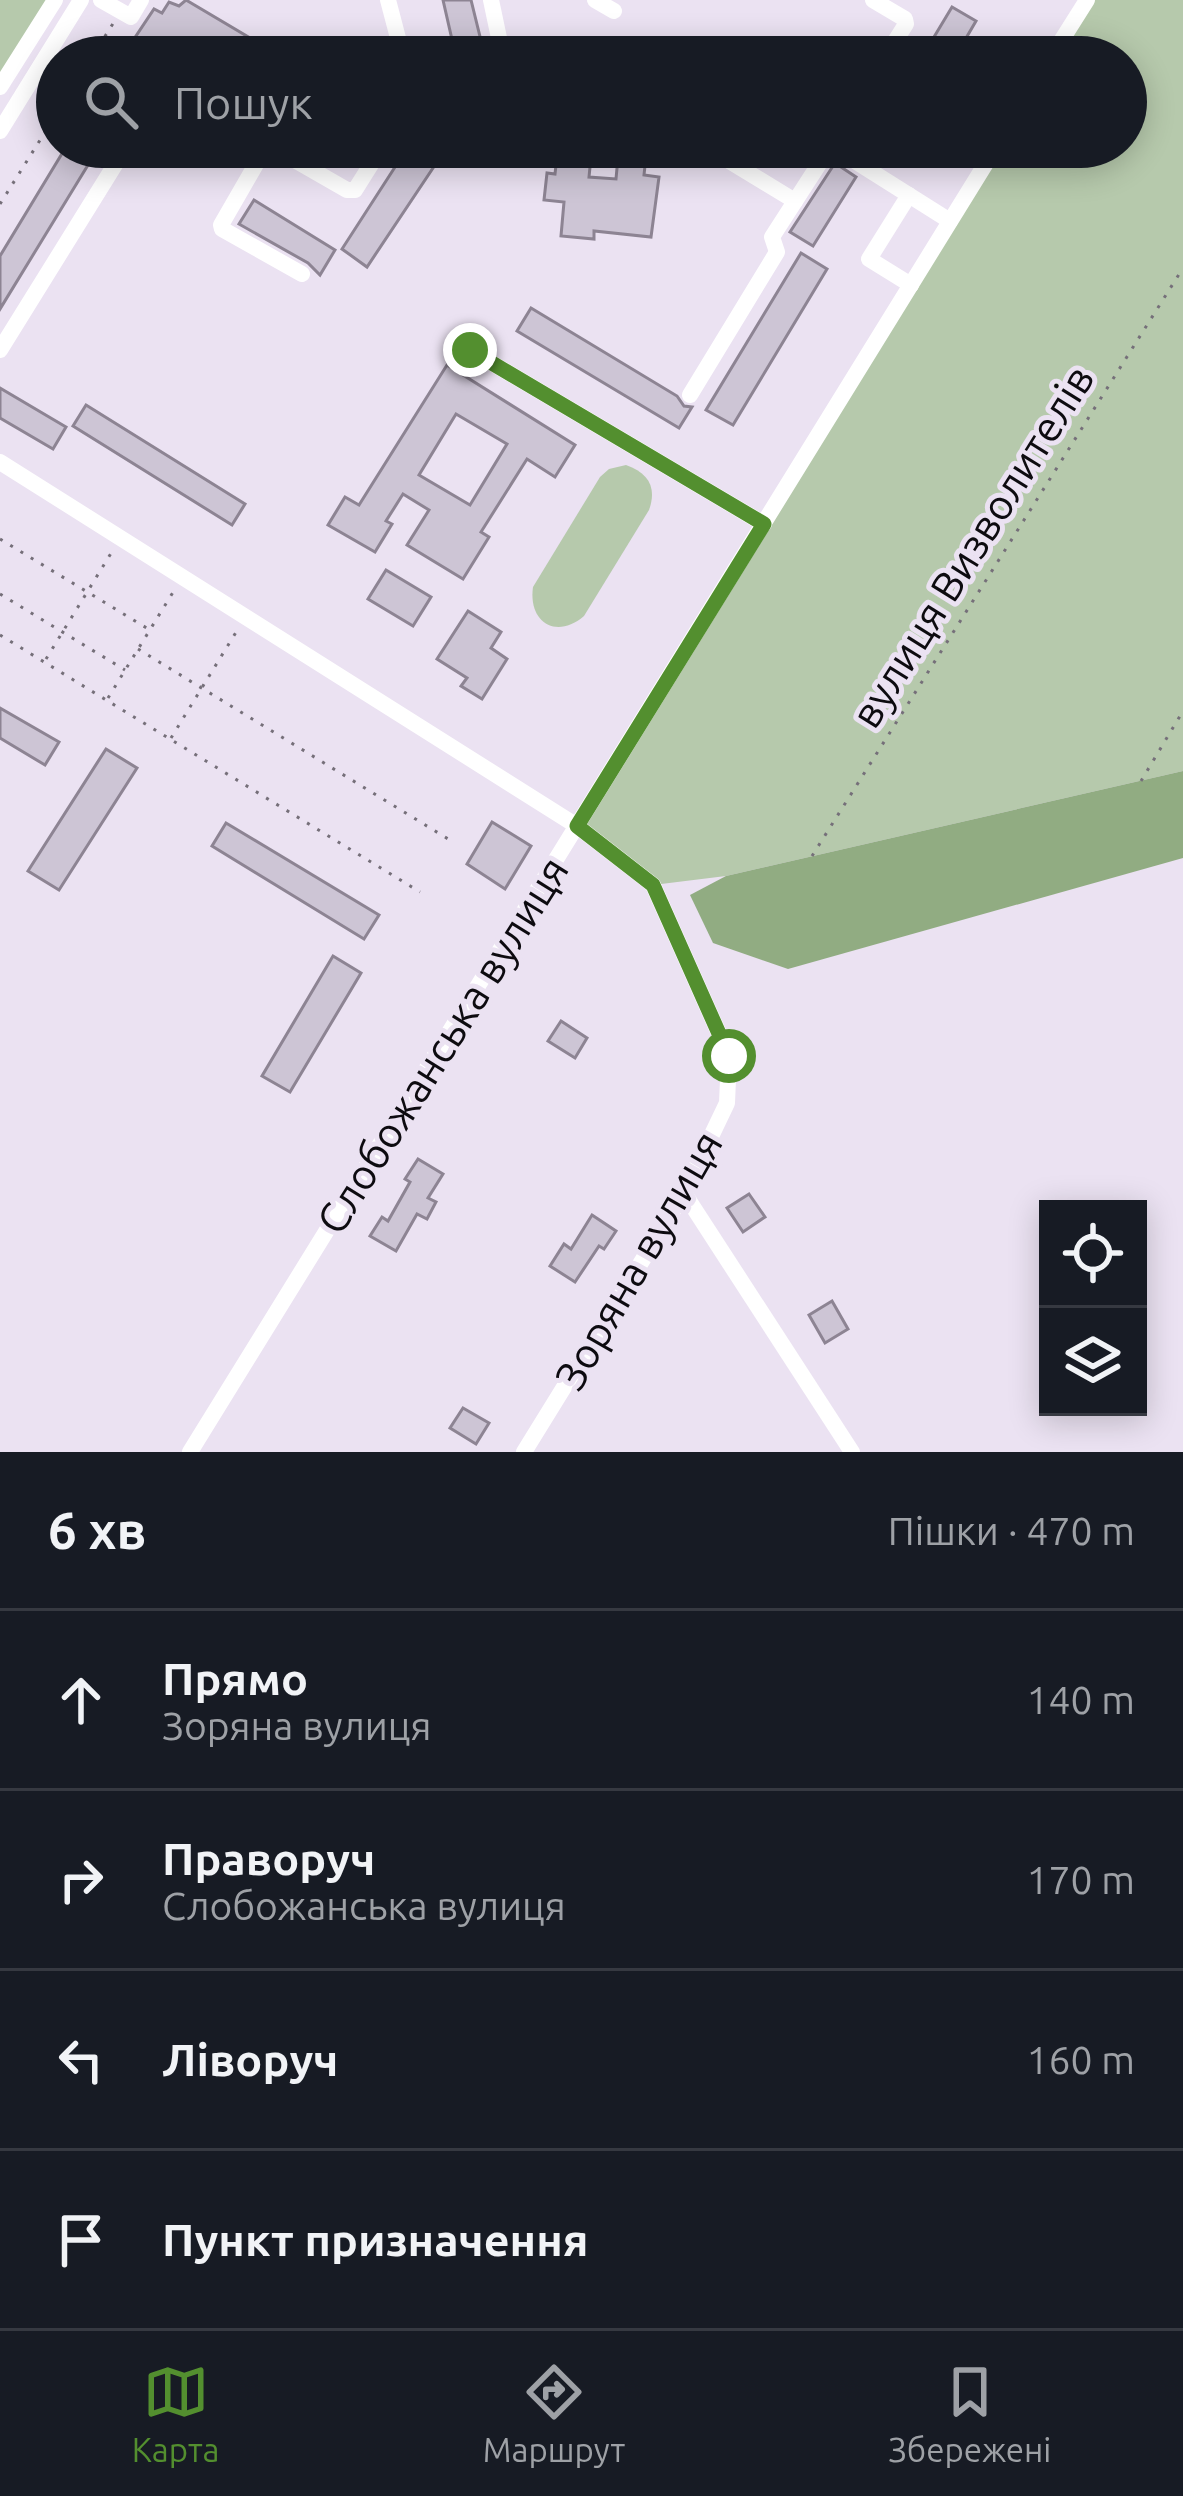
<!DOCTYPE html>
<html lang="uk">
<head>
<meta charset="utf-8">
<style>
  :root { --surface:#171b24; --page:#242831; --text:#f1f3f6; --muted:#9ea1a6; --line:#363941; --accent:#538f2f }
  body { margin:0; font-family:Ubuntu,sans-serif; background:var(--page); color:var(--text) }
  .controls { position:absolute; right:36px; bottom:36px; display:grid; overflow:hidden; border-radius:0px; box-shadow:0 6px 30px #0003 }
  .controls button { width:108px; height:108px; display:grid; place-items:center; padding:0; border:0; border-bottom:3px solid var(--line); background:var(--surface); color:var(--text); font:60px sans-serif }
  .stop { position:absolute; width:36px; height:36px; margin:-27px; border:9px solid #538f2f; border-radius:50%; background:#fff }
  .stop.end { background:#538f2f; border-color:#fff; box-shadow:0 3px 12px #0008 }
  .list { margin:0; padding:0; list-style:none }
  h2 { display:flex; justify-content:space-between; align-items:center; height:156px; margin:0; padding:0 48px; font-size:51px }
  h2 small { font-size:39px; font-weight:400; color:var(--muted) }
  .list li { display:grid; grid-template-columns:78px 1fr auto; gap:36px; align-items:center; box-sizing:border-box; height:180px; padding:0 48px; border-top:3px solid var(--line) }
  .list b { display:block; font-size:45px; white-space:nowrap }
  .list p { margin:0; font-size:39px; white-space:nowrap; color:var(--muted) }
  .list em { font-size:39px; font-style:normal; color:var(--muted) }
  .icon { flex:none; width:66px; height:66px; fill:none; stroke:currentColor; stroke-width:2; stroke-linecap:round; stroke-linejoin:round }
  .map { position:relative; flex:none; width:1183px; height:1452px; overflow:hidden }
  .search { position:absolute; background:var(--surface); box-shadow:0 6px 30px #0003; left:36px; right:36px; top:36px; height:132px; display:flex; align-items:center; gap:30px; box-sizing:border-box; padding:0 42px; border-radius:66px; color:var(--muted); font-size:45px }
  .sheet { height:876px; background:var(--surface) }
  nav { display:flex; justify-content:space-around; align-items:center; box-sizing:border-box; height:168px; border-top:3px solid var(--line); background:var(--surface); font-size:33px; color:var(--muted) }
  nav a { display:grid; justify-items:center; gap:6px }
  nav .on { color:var(--accent) }
  .map>svg:first-child { display:block }
  .green { fill:#b6c9ac }
  .forest { fill:#91ac82 }
  .building { fill:#cdc5d5; stroke:#8d8493; stroke-width:3; fill-rule:evenodd }
  .lines { fill:none; stroke-linecap:round; stroke-linejoin:round }
  .path { stroke:#756f79; stroke-width:3; stroke-dasharray:3 9; stroke-linecap:butt }
  .minor { stroke:#fff; stroke-width:16 }
  .route { stroke:#538f2f; stroke-width:15 }
  .labels { text-anchor:middle; dominant-baseline:central; stroke-width:10; stroke-linejoin:round; paint-order:stroke }
  .street-label { font-size:42px; fill:#0d0b10; stroke:#ebe2f2 }
</style>
</head>
<body>
<div class="map">
<svg width="1183" height="1452" viewBox="0 0 1183 1452">
  <rect width="100%" height="100%" fill="#ebe2f2"/>
  <g class="green">
    <polygon points="0,0 50,0 0,82"/>
    <polygon points="1087,0 1183,0 1183,771 726,876 653,885 577,826 996,147 1126,147 1126,57 1051,57"/>
    <path d="M626 465C649 473 657 488 649 510L584 616C556 640 528 622 533 587L600 477 609 469Z"/>
  </g>
  <polygon class="forest" points="1183,771 1183,858 788,969 713,943 690,895 726,876"/>
  <g class="building">
    <polygon points="186,0 282,57 184,57 162,44 154,57 122,57 154,9 162,13 169,2 179,6"/>
    <polygon points="443,0 471,0 485,57 456,57"/>
    <polygon points="952,7 976,21 955,57 922,57"/>
    <polygon points="66,147 99,147 0,309 0,256"/>
    <polygon points="408,147 447,147 367,267 342,249"/>
    <polygon points="558,147 592,147 589,177 616,179 619,147 647,147 644,175 659,177 651,237 594,231 594,239 561,236 564,202 544,200 547,173 555,174"/>
    <polygon points="835,163 856,177 813,246 790,232"/>
    <polygon points="254,200 335,250 320,275 308,263 239,224"/>
    <polygon points="801,253 827,269 733,425 706,410"/>
    <polygon points="531,308 677,396 684,406 692,407 679,428 517,331"/>
    <path d="M447 365 575 445 555 477 527 459 481 532 489 537 463 579 407 545 429 510 403 494 386 521 392 524 375 552 328 525 345 497 359 505ZM456 414 507 444 470 505 419 475Z"/>
    <polygon points="0,388 66,427 53,449 0,418"/>
    <polygon points="86,405 245,504 232,525 73,426"/>
    <polygon points="386,570 431,597 413,626 368,599"/>
    <polygon points="468,611 501,632 491,648 507,659 482,699 461,686 467,678 437,659"/>
    <polygon points="0,708 59,742 45,765 0,738"/>
    <polygon points="106,749 137,768 59,890 28,871"/>
    <polygon points="492,822 531,846 505,889 467,864"/>
    <polygon points="226,823 379,915 364,939 212,846"/>
    <polygon points="333,956 361,973 290,1092 262,1076"/>
    <polygon points="561,1021 587,1038 575,1058 548,1041"/>
    <polygon points="418,1159 443,1174 428,1198 436,1202 427,1219 417,1214 396,1251 370,1236 382,1217 388,1221 410,1182 405,1179"/>
    <polygon points="749,1194 765,1217 743,1232 727,1208"/>
    <polygon points="592,1215 616,1231 604,1249 599,1246 575,1282 550,1266 564,1244 571,1249"/>
    <polygon points="832,1301 848,1329 825,1343 809,1315"/>
    <polygon points="463,1408 489,1423 476,1444 450,1428"/>
  </g>
  <g class="lines">
    <g class="path">
      <polyline points="92,57 114,22"/>
      <polyline points="0,204 57,113"/>
      <polyline points="0,539 150,630"/>
      <polyline points="0,594 125,670"/>
      <polyline points="0,635 420,892"/>
      <polyline points="138,649 453,842"/>
      <polyline points="46,659 113,550"/>
      <polyline points="108,698 175,589"/>
      <polyline points="171,738 238,629"/>
      <polyline points="1141,781 1183,711"/>
      <polyline points="812,856 1183,268"/>
    </g>
    <g class="minor">
      <polyline points="101,0 131,17 141,0"/>
      <polyline points="388,0 403,57"/>
      <polyline points="491,0 499,38"/>
      <polyline points="595,0 614,11"/>
      <polyline points="873,0 905,19 906,24 885,57"/>
      <polyline points="1051,57 1087,0"/>
      <polyline points="0,87 55,0"/>
      <polyline points="0,131 81,0"/>
      <polyline points="266,147 221,225 222,229 302,274"/>
      <polyline points="272,147 347,190 355,190 382,147"/>
      <polyline points="706,147 795,201"/>
      <polyline points="837,147 839,151 950,221"/>
      <polyline points="909,195 869,259 911,285"/>
      <polyline points="0,350 126,147"/>
      <polyline points="470,350 764,524"/>
      <polyline points="690,395 777,252 772,237 830,147"/>
      <polyline points="0,462 577,826 653,885 729,1056 727,1103 684,1193 524,1452"/>
      <polyline points="684,1193 852,1452"/>
      <polyline points="190,1452 996,147"/>
    </g>
  </g>
  <g class="lines">
    <polyline class="route" points="470,350 764,524 577,826 653,885 729,1056"/>
  </g>
  <g class="labels">
    <g class="street-label">
      <text transform="translate(972 546) rotate(-58)">вулиця Визволителів</text>
      <text transform="translate(442 1045) rotate(-58)">Слобожанська вулиця</text>
      <text transform="translate(638 1260) rotate(-60)">Зоряна вулиця</text>
    </g>
  </g>
</svg>
<div class="controls">
<button><svg class="icon" aria-label="locate" viewBox="0 0 24 24"><circle cx="12" cy="12" r="6"/><path d="M12 2v4M12 18v4M2 12h4M18 12h4"/></svg></button>
<button><svg class="icon" aria-label="layers" viewBox="0 0 24 24"><path d="M12 4l9 5-9 5-9-5zM3 14l9 5 9-5"/></svg></button>
</div>
<div class="stop" style="left:729px;top:1056px"></div>
<div class="stop end" style="left:470px;top:350px"></div>
<div class="search"><svg class="icon" aria-label="search" viewBox="0 0 24 24"><circle cx="10" cy="10" r="6"/><path d="M15 15l6 6"/></svg>Пошук</div>
</div>
<section class="sheet">
<h2>6 хв<small>Пішки · 470 m</small></h2>
<ul class="list">
<li><svg class="icon" aria-label="ahead" viewBox="0 0 24 24"><path d="M12 20V5M6 11l6-6 6 6"/></svg><div><b>Прямо</b><p>Зоряна вулиця</p></div><em>140 m</em></li>
<li><svg class="icon" aria-label="right" viewBox="0 0 24 24"><path d="M7 20v-9h11M14 6l5 5-5 5"/></svg><div><b>Праворуч</b><p>Слобожанська вулиця</p></div><em>170 m</em></li>
<li><svg class="icon" aria-label="left" viewBox="0 0 24 24"><path d="M17 20v-9H6M10 6l-5 5 5 5"/></svg><div><b>Ліворуч</b></div><em>160 m</em></li>
<li><svg class="icon" aria-label="arrive" viewBox="0 0 24 24"><path d="M6 21V4h12l-3 4 3 4H6"/></svg><div><b>Пункт призначення</b></div></li>
</ul>
</section>
<nav>
<a class="on"><svg class="icon" aria-label="map" viewBox="0 0 24 24"><path d="M3 6l6-2 6 2 6-2v14l-6 2-6-2-6 2zM9 4v14M15 6v14"/></svg>Карта</a>
<a><svg class="icon" aria-label="directions" viewBox="0 0 24 24"><path d="M12 3l9 9-9 9-9-9zM9 14v-3h6M13 9l2 2-2 2"/></svg>Маршрут</a>
<a><svg class="icon" aria-label="saved" viewBox="0 0 24 24"><path d="M7 4h10v16l-5-4-5 4z"/></svg>Збережені</a>
</nav>
</body>
</html>
